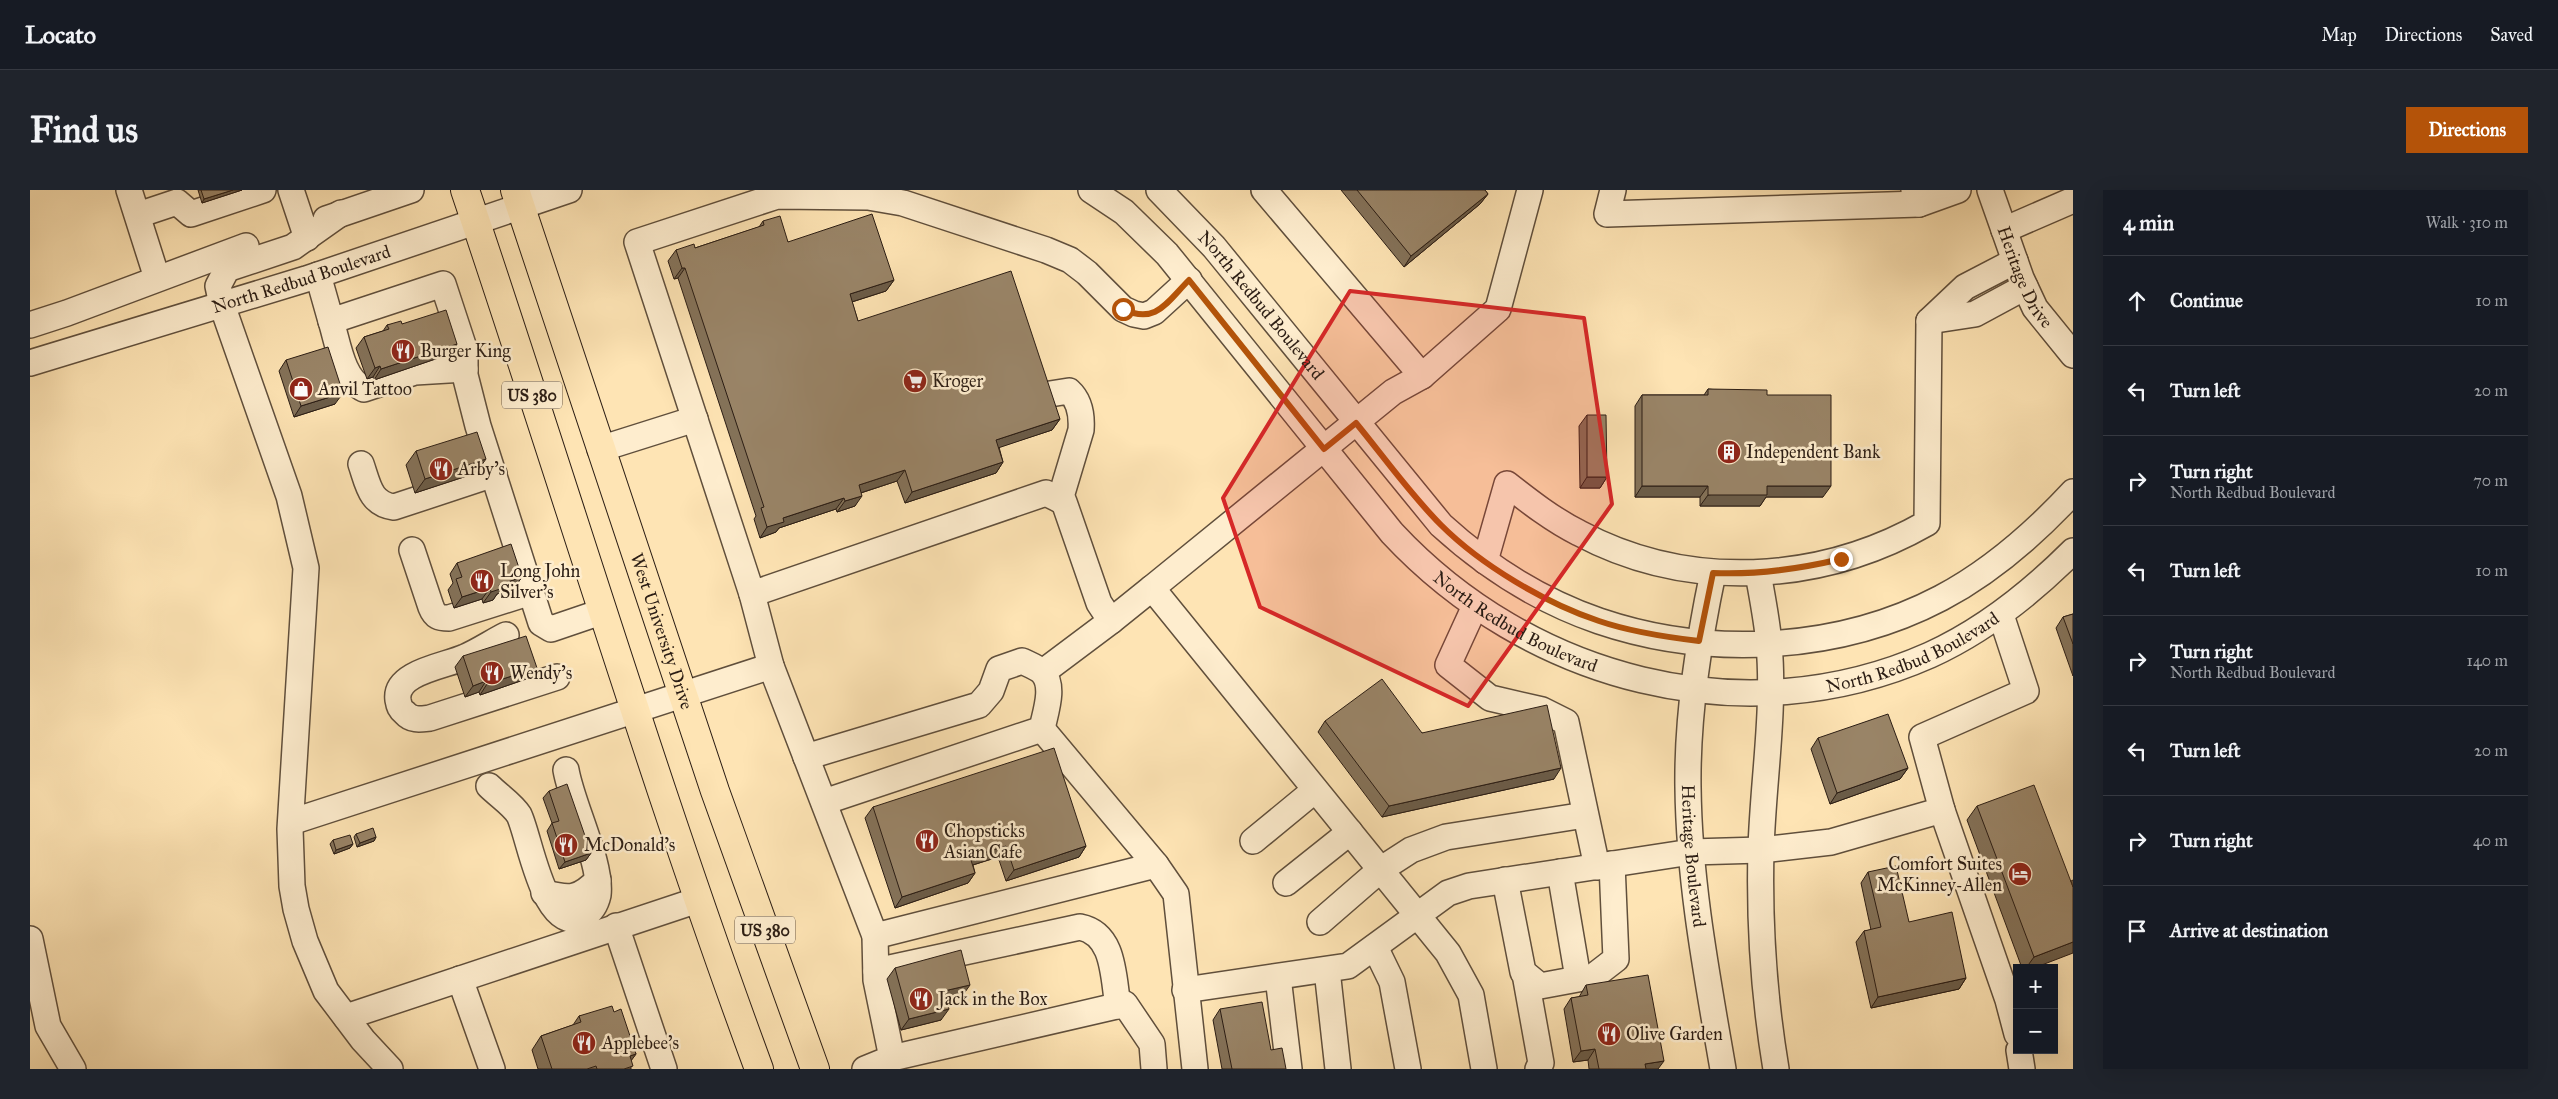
<!DOCTYPE html>
<html lang="en">
<head>
<meta charset="utf-8">
<style>
  :root { --surface:#171b24; --page:#20242c; --text:#f1f3f6; --muted:#9ea1a6; --line:#363941; --accent:#b45309 }
  body { margin:0; font-family:"IM FELL Great Primer",serif; background:var(--page); color:var(--text) }
  .controls { position:absolute; right:15px; bottom:15px; display:grid; overflow:hidden; border-radius:0px; box-shadow:0 5px 20px #0002 }
  .controls button { width:45px; height:45px; display:grid; place-items:center; padding:0; border:0; border-bottom:1px solid var(--line); background:var(--surface); color:var(--text); font:25px sans-serif }
  .stop { position:absolute; width:15px; height:15px; margin:-11px; border:4px solid #b45309; border-radius:50%; background:#fff }
  .stop.end { background:#b45309; border-color:#fff; box-shadow:0 1px 5px #0008 }
  .list { margin:0; padding:0; list-style:none }
  h2 { display:flex; justify-content:space-between; align-items:center; height:65px; margin:0; padding:0 20px; font-size:21px }
  h2 small { font-size:16px; font-weight:400; color:var(--muted) }
  .list li { display:grid; grid-template-columns:32px 1fr auto; gap:15px; align-items:center; box-sizing:border-box; height:90px; padding:0 20px; border-top:1px solid var(--line) }
  .list b { display:block; font-size:19px; white-space:nowrap }
  .list p { margin:0; font-size:16px; white-space:nowrap; color:var(--muted) }
  .list em { font-size:16px; font-style:normal; color:var(--muted) }
  .icon { flex:none; width:28px; height:28px; fill:none; stroke:currentColor; stroke-width:2; stroke-linecap:round; stroke-linejoin:round }
  .map { position:relative; flex:none; width:2043px; height:879px; overflow:hidden; border-radius:0px }
  header { display:flex; align-items:center; gap:30px; box-sizing:border-box; height:70px; padding:0 25px; background:var(--surface); border-bottom:1px solid var(--line) }
  header strong { font-size:24px }
  nav { display:flex; gap:28px; margin-inline-start:auto; font-size:18px }
  .intro { display:flex; align-items:center; justify-content:space-between; box-sizing:border-box; height:120px; padding:0 30px }
  h1 { margin:0; font-size:35px }
  .button { padding:12px 22px; border-radius:0px; background:var(--accent); color:#fff; font-size:18px; font-weight:700 }
  main { display:flex; gap:30px; padding:0 30px }
  aside { flex:1; background:var(--surface); border-radius:0px; box-shadow:0 5px 20px #0002 }
  .map>svg:first-child { display:block }
  .lines { fill:none; stroke-linecap:round; stroke-linejoin:round }
  .minor-casing { stroke:#604f3c; stroke-width:28 }
  .highway-casing { stroke:#2b1d14; stroke-width:30 }
  .minor { stroke:#feedce; stroke-width:25 }
  .highway { stroke:#fee4b4; stroke-width:28 }
  .wall { fill:#847259; stroke:#2b1d14 }
  .shaded-wall { fill:#6b5c48; stroke:#2b1d14 }
  .building { fill:#998467; stroke:#2b1d14 }
  .route { stroke:#b45309; stroke-width:6 }
  .marked { fill:#d62828; fill-opacity:0.2; stroke:#d62828; stroke-width:4; stroke-linejoin:round }
  .labels { text-anchor:middle; dominant-baseline:central; stroke-width:5; stroke-linejoin:round; paint-order:stroke }
  .shield { fill:#feedce; stroke:#6a5b4c; stroke-width:1 }
  .shield-label { font-size:16px; font-weight:bold; fill:#2b1d14 }
  .street-label { font-size:18px; fill:#2b1d14; stroke:#feedce }
  .poi-label { font-size:18px; fill:#2b1d14; stroke:#feedce; text-anchor:start }
</style>
</head>
<body>
<header>
<strong>Locato</strong>
<nav><a>Map</a><a>Directions</a><a>Saved</a></nav>
</header>
<div class="intro"><h1>Find us</h1><a class="button">Directions</a></div>
<main>
<div class="map">
<svg width="2043" height="879" viewBox="0 0 2043 879">
  <rect width="100%" height="100%" fill="#fee4b4"/>
  <filter id="stains"><feTurbulence type="fractalNoise" baseFrequency=".004" numOctaves="4"/><feColorMatrix values="0 0 0 0 .2 0 0 0 0 .09 0 0 0 0 .02 0 0 0 .5 -.17"/></filter>
  <radialGradient id="worn" r=".72"><stop offset=".6" stop-color="#630" stop-opacity="0"/><stop offset="1" stop-color="#630" stop-opacity=".3"/></radialGradient>
  <g class="lines">
    <g class="minor-casing">
      <g id="minor">
        <polyline points="99,0 127,88"/>
        <polyline points="261,0 277,48"/>
        <path id="s1" d="M1061 0 1094 22 1137 64 1362 343C1498 489 1713 548 1900 465 1955 440 2001 403 2043 361"/>
        <path id="s2" d="M1129 0 1184 57 1411 335C1456 376 1511 411 1569 431 1678 468 1808 462 1911 408 1962 381 2004 344 2043 302"/>
        <polyline points="1234,0 1392,186"/>
        <polyline points="1583,0 1577,24 1889,14"/>
        <polyline points="1884,0 1889,14 1928,0"/>
        <path id="s3" d="M1960 0 1991 88 2005 118 2043 165"/>
        <polyline points="311,23 263,57 197,79 188,96 192,115 259,306 276,378 260,639 262,696 266,719 275,751 296,801 333,850 360,879"/>
        <polyline points="108,25 147,12 161,24 233,0"/>
        <polyline points="296,29 381,0"/>
        <polyline points="1974,40 2043,10"/>
        <polyline points="288,85 301,131 413,94 435,161 435,185 448,236 511,433 521,439 571,422"/>
        <path d="M301 131C308 153 312 189 334 199L385 182 435 179"/>
        <polyline points="1899,131 1945,124 1995,97"/>
        <polyline points="0,135 37,123 216,56"/>
        <path id="s4" d="M0 173 276 89 539 0"/>
        <path d="M1020 204 1039 201C1050 211 1052 226 1051 240L1030 310"/>
        <polyline points="570,259 665,229"/>
        <path d="M331 274C338 294 340 314 364 317L464 284"/>
        <path d="M382 360 401 417C405 427 409 428 419 428L501 402"/>
        <path d="M1455 371 1477 294C1500 312 1523 330 1549 343 1658 401 1790 394 1897 333L1899 131 1935 97 1985 71"/>
        <path id="s5" d="M1683 383C1668 454 1657 525 1658 597 1659 692 1677 786 1693 879"/>
        <path d="M1728 383C1732 406 1737 430 1739 454 1745 521 1733 592 1731 659 1729 733 1734 807 1746 879"/>
        <polyline points="1122,398 1081,431 1069,413 1034,312 1016,303 722,404 607,52 747,6 838,7 873,13 1016,60 1040,70 1057,83 1093,119 1104,124 1114,126 1124,122 1159,90"/>
        <polyline points="722,404 741,476"/>
        <polyline points="1445,416 1418,475 1460,508 1512,520 1536,532 1567,677"/>
        <polyline points="1971,425 1996,501 1892,547 1912,620 1978,810 1987,844"/>
        <path d="M476 445C462 452 449 461 435 467 416 476 364 482 368 510 369 516 370 519 375 523 382 531 391 529 400 528L527 487"/>
        <polyline points="1013,482 1081,431"/>
        <polyline points="1012,539 1126,675"/>
        <path d="M776 567 949 515 961 501 969 479 992 471C998 474 1009 478 1013 483 1025 497 1015 523 1012 539L794 612"/>
        <path d="M459 596C468 605 483 615 489 625 500 647 514 748 554 726 562 721 566 714 568 705 572 673 542 615 536 580"/>
        <polyline points="261,632 741,476 845,746 846,790 862,868 835,879"/>
        <polyline points="1223,651 1285,600"/>
        <polyline points="1530,682 1548,788"/>
        <polyline points="1475,690 1493,782 1510,796 1564,786 1586,769 1582,674"/>
        <polyline points="1256,693 1320,642"/>
        <path d="M514 703C540 709 548 710 568 690"/>
        <polyline points="1290,732 1350,680 1381,660 1416,647 1555,625"/>
        <polyline points="586,736 634,879"/>
        <polyline points="845,746 1126,675 1146,704 1165,879"/>
        <polyline points="0,749 18,836 43,879"/>
        <polyline points="1345,757 1362,792 1378,879"/>
        <polyline points="1297,780 1308,879"/>
        <path d="M846 781 1050 737C1085 744 1083 787 1088 816"/>
        <polyline points="1495,784 1511,873 1508,879"/>
        <polyline points="1248,787 1259,879"/>
        <polyline points="430,789 462,879"/>
        <polyline points="1155,800 1318,776 1418,703 1439,696 1661,662 1731,660 1801,652 1912,620"/>
        <polyline points="316,827 668,710"/>
        <polyline points="1989,860 1992,879"/>
        <polyline points="862,868 1095,814 1122,854 1124,879"/>
        <polyline points="1454,879 1441,805 1418,763 1122,398 1363,202 1392,186 1468,119 1500,0"/>
      </g>
    </g>
    <g class="highway-casing">
      <g id="highway">
        <path d="M435 0C534 293 622 589 729 879"/>
        <path id="s6" d="M485 0 685 601 785 879"/>
      </g>
    </g>
    <use href="#minor" class="minor"/>
    <use href="#highway" class="highway"/>
  </g>
  <g class="wall">
    <polygon points="168,0 212,0 172,13"/>
    <polygon points="1311,0 1455,0 1458,4 1450,14 1374,77"/>
    <polygon points="733,31 758,52 864,90 856,101 822,112 828,131 1030,229 1022,240 969,257 973,272 966,283 875,313 867,291 831,303 825,316 807,322 806,319 749,338 746,342 730,348 724,329 726,326 648,88 644,89 638,71 646,60 665,58 729,37"/>
    <polygon points="372,134 427,154 420,164 344,190 343,187 337,189 326,158 334,147 353,141 357,135"/>
    <polygon points="256,170 305,214 264,227 249,181"/>
    <polygon points="1678,199 1737,205 1793,307 1736,307 1730,316 1670,316 1670,307 1605,307 1605,216 1612,205 1674,205"/>
    <polygon points="1557,225 1577,287 1570,298 1550,298 1549,236"/>
    <polygon points="386,261 446,283 385,303 376,275"/>
    <polygon points="427,373 492,387 484,398 467,404 463,410 453,413 452,409 424,418 418,400 423,393 420,384"/>
    <polygon points="2043,424 2043,486 2026,438 2033,427"/>
    <polygon points="433,466 499,488 450,505 449,502 435,507 425,477"/>
    <polygon points="1295,531 1392,543 1524,589 1352,627 1288,542"/>
    <polygon points="1788,548 1878,578 1870,589 1800,614 1781,559"/>
    <polygon points="519,601 561,663 556,670 529,679 517,641 522,633 513,608"/>
    <polygon points="1947,616 2041,691 2004,778 1992,778 1937,630"/>
    <polygon points="843,617 1056,656 1049,667 976,691 968,667 943,675 945,683 938,693 865,718 835,628"/>
    <polygon points="326,644 346,647 344,651 327,657 324,647"/>
    <polygon points="303,650 323,654 320,658 304,664 300,654"/>
    <polygon points="1838,682 1879,732 1936,788 1929,799 1841,818 1826,752 1834,741 1841,740 1831,693"/>
    <polygon points="865,778 933,805 916,810 911,830 871,840 857,789"/>
    <polygon points="1556,795 1628,879 1559,879 1558,870 1543,872 1534,819 1541,808 1549,807"/>
    <polygon points="1190,819 1241,860 1255,879 1192,879 1183,830"/>
    <polygon points="584,822 606,864 601,870 601,879 508,879 502,860 511,846 543,835 549,826"/>
  </g>
  <g class="shaded-wall">
    <polygon points="203,0 212,0 172,13 174,9"/>
    <polygon points="1458,4 1450,14 1374,77 1381,66"/>
    <polygon points="652,78 655,78 648,88 644,89"/>
    <polygon points="864,90 856,101 812,115 820,104"/>
    <polygon points="427,154 420,164 344,190 351,179"/>
    <polygon points="350,176 343,187 337,189 345,178"/>
    <polygon points="313,203 305,214 264,227 271,216"/>
    <polygon points="1030,229 1022,240 959,261 966,250"/>
    <polygon points="456,269 446,283 385,303 395,289"/>
    <polygon points="973,272 966,283 875,313 882,302"/>
    <polygon points="875,280 867,291 821,306 829,295"/>
    <polygon points="1557,287 1577,287 1570,298 1550,298"/>
    <polygon points="1612,296 1678,296 1670,307 1605,307"/>
    <polygon points="1737,296 1801,296 1793,307 1736,307 1730,316 1670,316 1678,305"/>
    <polygon points="832,306 825,316 807,322 815,311"/>
    <polygon points="814,308 806,319 749,338 746,342 730,348 737,337 753,328"/>
    <polygon points="492,387 484,398 467,404 463,410 453,413 461,402 469,395"/>
    <polygon points="460,398 452,409 424,418 432,407"/>
    <polygon points="507,478 499,488 450,505 457,494"/>
    <polygon points="456,491 449,502 435,507 443,496"/>
    <polygon points="1531,578 1524,589 1352,627 1359,616"/>
    <polygon points="1878,578 1870,589 1800,614 1807,603"/>
    <polygon points="346,647 344,651 327,657 330,653"/>
    <polygon points="323,654 320,658 304,664 306,660"/>
    <polygon points="976,656 968,667 933,678 940,667"/>
    <polygon points="1056,656 1049,667 976,691 984,680"/>
    <polygon points="561,663 556,670 529,679 535,672"/>
    <polygon points="945,683 938,693 865,718 872,707"/>
    <polygon points="2043,752 2043,763 2004,778 1996,778 2004,767"/>
    <polygon points="1936,788 1929,799 1841,818 1848,807"/>
    <polygon points="940,795 933,805 906,812 914,801"/>
    <polygon points="919,819 911,830 871,840 879,829"/>
    <polygon points="1565,859 1558,870 1543,872 1551,861"/>
    <polygon points="606,864 596,878 600,866"/>
    <polygon points="1634,871 1628,879 1612,879 1615,874"/>
  </g>
  <g class="building">
    <polygon points="171,0 203,0 174,9"/>
    <polygon points="1327,0 1455,0 1458,4 1381,66"/>
    <polygon points="842,24 864,90 820,104 828,131 981,81 1030,229 966,250 973,272 882,302 875,280 829,295 832,306 815,311 814,308 753,328 754,332 737,337 731,318 734,317 655,78 652,78 646,60 664,54 665,58 734,35 733,31 750,26 758,52"/>
    <polygon points="416,120 427,154 351,179 350,176 345,178 334,147 359,139 357,135 371,131 372,134"/>
    <polygon points="298,157 313,203 271,216 256,170"/>
    <polygon points="1678,199 1737,200 1737,205 1801,205 1801,296 1737,296 1737,305 1678,305 1678,296 1612,296 1612,205 1678,205"/>
    <polygon points="1557,225 1576,225 1577,287 1557,287"/>
    <polygon points="447,242 456,269 395,289 386,261"/>
    <polygon points="481,354 492,387 469,395 470,399 461,402 460,398 432,407 426,389 432,387 427,373"/>
    <polygon points="2043,424 2043,454 2033,427"/>
    <polygon points="496,446 507,478 457,494 456,491 443,496 433,466"/>
    <polygon points="1352,489 1392,543 1517,515 1531,578 1359,616 1295,531"/>
    <polygon points="1858,524 1878,578 1807,603 1788,548"/>
    <polygon points="1024,558 1056,656 984,680 976,656 940,667 945,683 872,707 843,617"/>
    <polygon points="537,594 561,663 535,672 522,633 529,631 519,601"/>
    <polygon points="2004,595 2043,697 2043,752 2004,767 1947,616"/>
    <polygon points="343,638 346,647 330,653 326,644"/>
    <polygon points="320,645 323,654 306,660 303,650"/>
    <polygon points="1866,676 1879,732 1922,722 1936,788 1848,807 1834,741 1851,737 1838,682"/>
    <polygon points="2043,690 2043,697 2041,691"/>
    <polygon points="931,760 940,795 914,801 919,819 879,829 865,778"/>
    <polygon points="1618,785 1634,871 1615,874 1616,879 1569,879 1565,859 1551,861 1541,808 1558,805 1556,795"/>
    <polygon points="1232,812 1241,860 1252,858 1256,879 1202,879 1190,819"/>
    <polygon points="582,816 584,822 591,819 606,864 600,866 603,876 594,879 567,879 566,876 557,879 522,879 511,846 551,832 549,826"/>
  </g>
  <g class="lines">
    <path class="route" d="M1093 119C1126 135 1137 112 1159 90L1294 259 1326 233C1354 267 1380 304 1411 335 1451 375 1515 413 1569 431 1601 442 1635 447 1669 451L1683 383C1727 385 1769 379 1811 369"/>
  </g>
  <path class="marked" d="M1320 101 1554 128 1582 314 1438 516 1230 417 1193 308Z"/>
  <defs>
    <g id="restaurant-disc" transform="scale(1.25)"><circle r="9.5" fill="#8f2418" stroke="#feedce"/><path d="M-5-6h1v4h1v-4h1v4h1v-4h1v5L-1.5 .5V6h-2V.5L-5-1ZM5-6V6H3V1.5H1.5Q1.5-4 5-6Z" fill="#fff"/></g>
    <g id="supermarket-disc" transform="scale(1.25)"><circle r="9.5" fill="#8f2418" stroke="#feedce"/><path d="M-6-5.5h2.5l.6 2H6L4.5 2H-2.5L-4.4-4H-6ZM-1.5 3.2a1.3 1.3 0 1 0 .1 0ZM3 3.2a1.3 1.3 0 1 0 .1 0Z" fill="#fff"/></g>
    <g id="shop-disc" transform="scale(1.25)"><circle r="9.5" fill="#8f2418" stroke="#feedce"/><path d="M-5-2.5h2.3a2.7 3.5 0 0 1 5.4 0H5L5.5 6h-11ZM-1.5-2.5h3a1.5 2.3 0 0 0-3 0Z" fill="#fff"/></g>
    <g id="building-disc" transform="scale(1.25)"><circle r="9.5" fill="#8f2418" stroke="#feedce"/><path d="M-4-6H4V6H1V3H-1V6H-4ZM-2.5-4.3h1.7v1.8h-1.7ZM.8-4.3h1.7v1.8H.8ZM-2.5-1h1.7V.8h-1.7ZM.8-1h1.7V.8H.8Z" fill="#fff"/></g>
    <g id="hotel-disc" transform="scale(1.25)"><circle r="9.5" fill="#8f2418" stroke="#feedce"/><path d="M-6-4.5h1.5V1H6V5H4.5V3h-9V5H-6ZM-4 0a1.8 1.8 0 1 1 3.6 0ZM.5 0V-2.5h3Q6-2.5 6 0Z" fill="#fff"/></g>
  </defs>
  <g fill-rule="evenodd">
    <use href="#restaurant-disc" x="373" y="161"/>
    <use href="#supermarket-disc" x="885" y="191"/>
    <use href="#shop-disc" x="271" y="199"/>
    <use href="#building-disc" x="1699" y="262"/>
    <use href="#restaurant-disc" x="411" y="279"/>
    <use href="#restaurant-disc" x="452" y="391"/>
    <use href="#restaurant-disc" x="462" y="483"/>
    <use href="#restaurant-disc" x="897" y="651"/>
    <use href="#restaurant-disc" x="536" y="655"/>
    <use href="#hotel-disc" x="1990" y="684"/>
    <use href="#restaurant-disc" x="891" y="809"/>
    <use href="#restaurant-disc" x="1579" y="844"/>
    <use href="#restaurant-disc" x="554" y="853"/>
  </g>
  <g class="labels">
    <g class="shield">
      <rect x="472" y="191.5" width="60" height="27" rx="4"/>
      <rect x="705" y="726.5" width="60" height="27" rx="4"/>
    </g>
    <g class="shield-label">
      <text x="502" y="205">US 380</text>
      <text x="735" y="740">US 380</text>
    </g>
    <g class="street-label">
      <text stroke="none"><textPath href="#s3" startOffset="94">Heritage Drive</textPath></text>
      <text stroke="none"><textPath href="#s4" startOffset="284">North Redbud Boulevard</textPath></text>
      <text stroke="none"><textPath href="#s2" startOffset="154">North Redbud Boulevard</textPath></text>
      <text stroke="none"><textPath href="#s1" startOffset="612">North Redbud Boulevard</textPath></text>
      <text stroke="none"><textPath href="#s6" startOffset="465">West University Drive</textPath></text>
      <text stroke="none"><textPath href="#s1" startOffset="1031">North Redbud Boulevard</textPath></text>
      <text stroke="none"><textPath href="#s5" startOffset="285">Heritage Boulevard</textPath></text>
    </g>
    <g class="poi-label">
      <text x="390" y="161">Burger King</text>
      <text x="902" y="191">Kroger</text>
      <text x="288" y="199">Anvil Tattoo</text>
      <text x="1716" y="262">Independent Bank</text>
      <text x="428" y="279">Arby's</text>
      <text x="470" y="381">Long John<tspan x="470" dy="21">Silver's</tspan></text>
      <text x="480" y="483">Wendy's</text>
      <text x="914" y="641">Chopsticks<tspan x="914" dy="21">Asian Cafe</tspan></text>
      <text x="554" y="655">McDonald's</text>
      <text x="1972" y="674" text-anchor="end">Comfort Suites<tspan x="1972" dy="21">McKinney-Allen</tspan></text>
      <text x="908" y="809">Jack in the Box</text>
      <text x="1596" y="844">Olive Garden</text>
      <text x="572" y="853">Applebee's</text>
    </g>
  </g>
  <rect width="100%" height="100%" filter="url(#stains)"/>
  <rect width="100%" height="100%" fill="url(#worn)"/>
</svg>
<div class="controls">
<button>+</button>
<button>−</button>
</div>
<div class="stop" style="left:1093px;top:119px"></div>
<div class="stop end" style="left:1811px;top:369px"></div>
</div>
<aside>
<h2>4 min<small>Walk · 310 m</small></h2>
<ul class="list">
<li><svg class="icon" aria-label="ahead" viewBox="0 0 24 24"><path d="M12 20V5M6 11l6-6 6 6"/></svg><div><b>Continue</b></div><em>10 m</em></li>
<li><svg class="icon" aria-label="left" viewBox="0 0 24 24"><path d="M17 20v-9H6M10 6l-5 5 5 5"/></svg><div><b>Turn left</b></div><em>20 m</em></li>
<li><svg class="icon" aria-label="right" viewBox="0 0 24 24"><path d="M7 20v-9h11M14 6l5 5-5 5"/></svg><div><b>Turn right</b><p>North Redbud Boulevard</p></div><em>70 m</em></li>
<li><svg class="icon" aria-label="left" viewBox="0 0 24 24"><path d="M17 20v-9H6M10 6l-5 5 5 5"/></svg><div><b>Turn left</b></div><em>10 m</em></li>
<li><svg class="icon" aria-label="right" viewBox="0 0 24 24"><path d="M7 20v-9h11M14 6l5 5-5 5"/></svg><div><b>Turn right</b><p>North Redbud Boulevard</p></div><em>140 m</em></li>
<li><svg class="icon" aria-label="left" viewBox="0 0 24 24"><path d="M17 20v-9H6M10 6l-5 5 5 5"/></svg><div><b>Turn left</b></div><em>20 m</em></li>
<li><svg class="icon" aria-label="right" viewBox="0 0 24 24"><path d="M7 20v-9h11M14 6l5 5-5 5"/></svg><div><b>Turn right</b></div><em>40 m</em></li>
<li><svg class="icon" aria-label="arrive" viewBox="0 0 24 24"><path d="M6 21V4h12l-3 4 3 4H6"/></svg><div><b>Arrive at destination</b></div></li>
</ul>
</aside>
</main>
</body>
</html>
